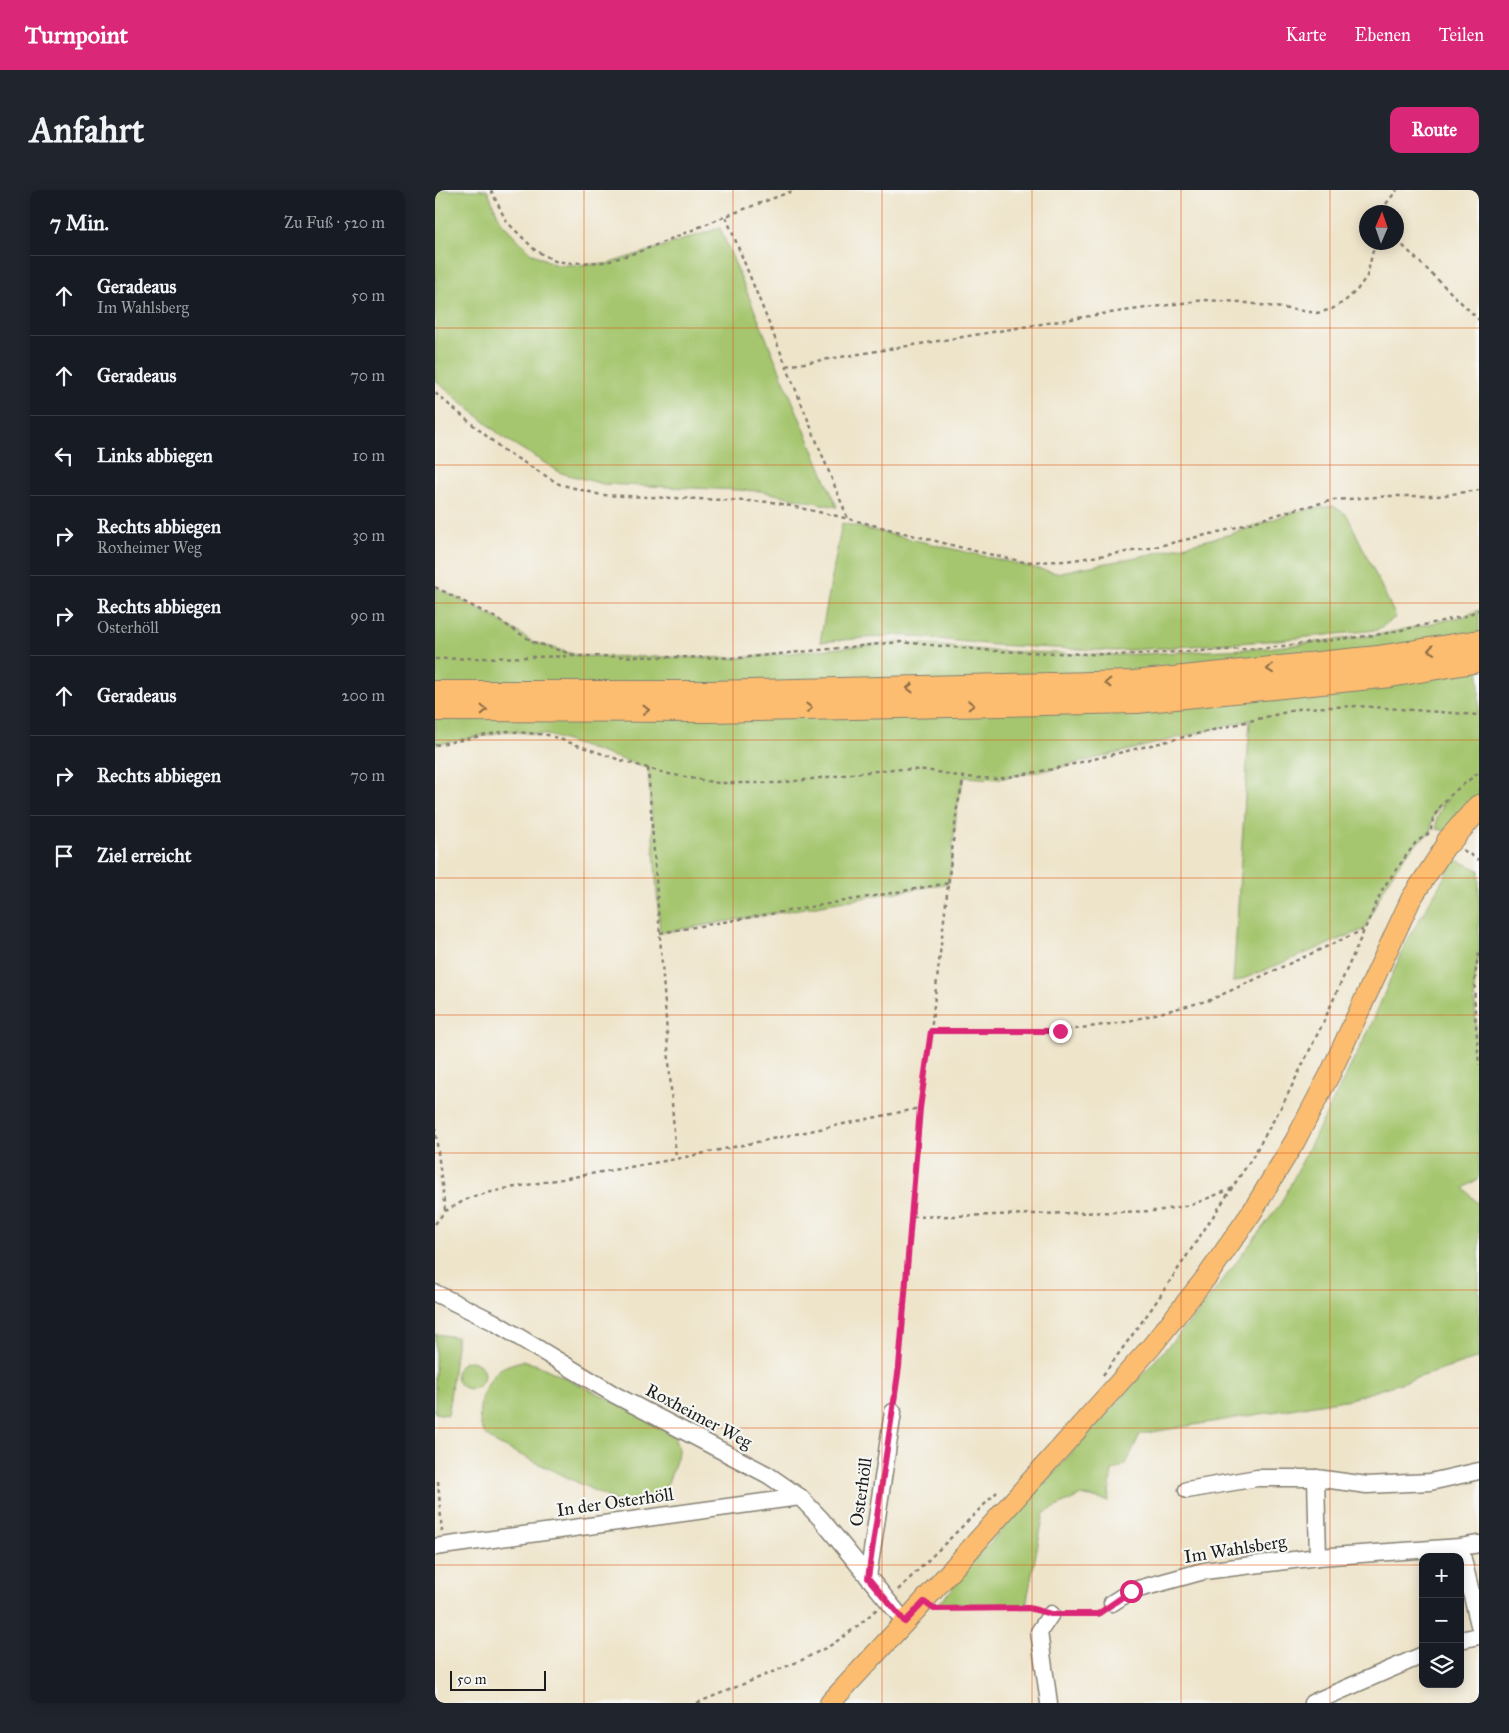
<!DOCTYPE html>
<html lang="de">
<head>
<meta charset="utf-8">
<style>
  :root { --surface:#171b24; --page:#20242c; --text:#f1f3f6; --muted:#9ea1a6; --line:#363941; --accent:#db2777 }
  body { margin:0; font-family:"IM FELL Great Primer",serif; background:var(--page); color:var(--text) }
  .controls { position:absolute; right:15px; bottom:15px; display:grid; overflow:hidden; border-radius:10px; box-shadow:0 2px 12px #0003 }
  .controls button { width:45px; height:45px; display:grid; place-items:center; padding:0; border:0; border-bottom:1px solid var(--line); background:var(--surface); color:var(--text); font:25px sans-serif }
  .compass { position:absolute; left:924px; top:15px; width:45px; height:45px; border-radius:50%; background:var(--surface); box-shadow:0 2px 12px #0003; rotate:2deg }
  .scale { position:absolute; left:15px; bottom:12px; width:96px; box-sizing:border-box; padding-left:5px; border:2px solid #1c1c1c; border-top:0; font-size:14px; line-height:18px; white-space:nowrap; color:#1c1c1c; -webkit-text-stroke:4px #f6f6f2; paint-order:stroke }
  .stop { position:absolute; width:15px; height:15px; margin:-11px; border:4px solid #db2777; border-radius:50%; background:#fff }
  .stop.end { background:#db2777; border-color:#fff; box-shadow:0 1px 5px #0008 }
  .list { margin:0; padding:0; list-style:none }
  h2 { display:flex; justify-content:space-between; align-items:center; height:65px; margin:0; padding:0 20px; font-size:21px }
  h2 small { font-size:16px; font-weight:400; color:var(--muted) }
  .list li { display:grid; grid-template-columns:32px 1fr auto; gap:15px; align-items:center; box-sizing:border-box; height:80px; padding:0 20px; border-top:1px solid var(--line) }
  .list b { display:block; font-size:19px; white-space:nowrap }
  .list p { margin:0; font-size:16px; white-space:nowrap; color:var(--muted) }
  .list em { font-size:16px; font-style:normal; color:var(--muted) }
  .icon { flex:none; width:28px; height:28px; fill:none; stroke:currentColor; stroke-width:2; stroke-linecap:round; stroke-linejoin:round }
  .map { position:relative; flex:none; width:1044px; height:1513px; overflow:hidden; border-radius:10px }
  header { display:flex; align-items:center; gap:30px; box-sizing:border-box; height:70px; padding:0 25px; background:var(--accent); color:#fff }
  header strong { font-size:24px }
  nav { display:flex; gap:28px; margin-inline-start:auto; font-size:18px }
  .intro { display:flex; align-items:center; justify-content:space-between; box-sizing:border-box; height:120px; padding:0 30px }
  h1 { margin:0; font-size:35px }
  .button { padding:12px 22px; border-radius:10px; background:var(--accent); color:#fff; font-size:18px; font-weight:700 }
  main { display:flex; gap:30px; padding:0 30px }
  aside { flex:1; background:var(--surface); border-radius:10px; box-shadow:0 2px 12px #0003 }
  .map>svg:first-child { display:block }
  .green { fill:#a5c66e; stroke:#607145 }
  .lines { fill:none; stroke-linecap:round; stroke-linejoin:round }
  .minor-casing { stroke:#858073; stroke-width:19 }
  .major-casing { stroke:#858073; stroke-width:22 }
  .highway-casing { stroke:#858073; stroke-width:26 }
  .path { stroke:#858073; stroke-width:2.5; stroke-dasharray:4 4; stroke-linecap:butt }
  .minor { stroke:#fff; stroke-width:16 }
  .major { stroke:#fcbd6f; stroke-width:20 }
  .highway { stroke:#fcbd6f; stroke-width:24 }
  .oneway { stroke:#8c6c46 }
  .route { stroke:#db2777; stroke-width:6 }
  .grid { fill:none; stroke:#de560d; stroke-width:1; stroke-opacity:0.55 }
  .labels { text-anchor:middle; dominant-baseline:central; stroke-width:4.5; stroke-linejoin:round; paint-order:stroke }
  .street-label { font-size:18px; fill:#1c1c1c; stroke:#f6f6f2 }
</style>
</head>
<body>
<header>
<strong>Turnpoint</strong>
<nav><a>Karte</a><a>Ebenen</a><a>Teilen</a></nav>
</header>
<div class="intro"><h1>Anfahrt</h1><a class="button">Route</a></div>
<main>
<aside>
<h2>7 Min.<small>Zu Fuß · 520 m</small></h2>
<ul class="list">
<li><svg class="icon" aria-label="ahead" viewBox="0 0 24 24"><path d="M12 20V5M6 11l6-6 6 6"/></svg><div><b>Geradeaus</b><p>Im Wahlsberg</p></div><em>50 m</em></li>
<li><svg class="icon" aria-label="ahead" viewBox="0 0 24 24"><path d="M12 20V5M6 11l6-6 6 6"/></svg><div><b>Geradeaus</b></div><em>70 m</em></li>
<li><svg class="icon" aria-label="left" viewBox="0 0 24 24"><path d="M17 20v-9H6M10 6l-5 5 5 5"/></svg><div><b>Links abbiegen</b></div><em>10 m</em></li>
<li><svg class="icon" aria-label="right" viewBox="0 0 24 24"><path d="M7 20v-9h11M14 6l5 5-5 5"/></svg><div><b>Rechts abbiegen</b><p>Roxheimer Weg</p></div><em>30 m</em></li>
<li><svg class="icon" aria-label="right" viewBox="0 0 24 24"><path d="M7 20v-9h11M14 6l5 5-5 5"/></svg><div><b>Rechts abbiegen</b><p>Osterhöll</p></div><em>90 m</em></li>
<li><svg class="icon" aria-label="ahead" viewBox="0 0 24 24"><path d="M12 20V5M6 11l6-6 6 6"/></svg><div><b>Geradeaus</b></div><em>200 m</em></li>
<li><svg class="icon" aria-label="right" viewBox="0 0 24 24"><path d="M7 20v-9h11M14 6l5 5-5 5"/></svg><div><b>Rechts abbiegen</b></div><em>70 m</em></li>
<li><svg class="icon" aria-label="arrive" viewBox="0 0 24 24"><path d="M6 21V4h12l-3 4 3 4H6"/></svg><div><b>Ziel erreicht</b></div></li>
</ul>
</aside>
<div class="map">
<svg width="1044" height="1513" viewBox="0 0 1044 1513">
  <rect width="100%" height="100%" fill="#f6f6f2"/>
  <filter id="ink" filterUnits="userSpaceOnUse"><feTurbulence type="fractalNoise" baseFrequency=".02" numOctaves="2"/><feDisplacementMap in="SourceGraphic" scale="10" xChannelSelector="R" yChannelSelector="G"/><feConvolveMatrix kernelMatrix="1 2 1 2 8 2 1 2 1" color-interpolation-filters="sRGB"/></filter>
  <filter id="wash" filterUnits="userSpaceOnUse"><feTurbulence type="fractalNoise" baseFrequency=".0096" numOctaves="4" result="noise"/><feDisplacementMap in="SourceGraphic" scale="20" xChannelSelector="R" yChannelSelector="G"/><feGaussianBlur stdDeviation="1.12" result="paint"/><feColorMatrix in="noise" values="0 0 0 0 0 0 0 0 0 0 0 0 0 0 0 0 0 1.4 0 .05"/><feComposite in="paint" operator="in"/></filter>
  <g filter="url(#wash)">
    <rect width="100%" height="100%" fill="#eee4ca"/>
    <g class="green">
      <polygon points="0,0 52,0 66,32 95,62 121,75 172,74 285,38 402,317 325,301 168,294 126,283 69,248 0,190"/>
      <polygon points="898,316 912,325 961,427 942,440 832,451 681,461 560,455 465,445 385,452 407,333 621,383 712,365 796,344 859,322"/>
      <path d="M0 397 59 427 98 452 144 466 304 468 465 452 559 461 682 465 832 458 948 444 1030 426 1044 420V607L1011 641 1002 639C999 627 1007 618 1013 609 1002 618 996 627 996 642 963 664 945 704 930 739L798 793 815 530 618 579 562 589 529 587 522 618 514 693 225 743 213 578 113 545 72 541 0 555Z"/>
      <polygon points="1020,669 1044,680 1044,763 1040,787 1039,802 1044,875 1044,988 1029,998 1044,1015 1044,1168 915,1209 705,1244 691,1274 677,1281 673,1311 646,1305 609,1323 591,1415 502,1414 518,1398 515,1395 554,1354 763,1123 846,1013 935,838 970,754"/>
      <polygon points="0,1144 22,1147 13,1225 0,1223"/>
      <path d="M87 1171 103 1175 223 1232C231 1238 242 1247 243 1260 243 1267 239 1276 237 1282 229 1305 215 1323 189 1315L61 1253C58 1250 53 1248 51 1245 37 1228 48 1193 64 1180 71 1175 79 1173 87 1171Z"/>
      <circle cx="35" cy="1185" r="14"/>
    </g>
  </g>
  <g filter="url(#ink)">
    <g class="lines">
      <g class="minor-casing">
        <g id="minor">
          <polyline points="0,1103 59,1132 180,1205 333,1285 365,1307 386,1329 470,1432"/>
          <polyline points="881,1288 883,1367"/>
          <polyline points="752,1300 822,1288 881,1288 932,1295 995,1292 1044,1281"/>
          <polyline points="0,1357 365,1307"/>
          <polyline points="1025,1357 1044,1435"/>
          <polyline points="433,1387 458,1222"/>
          <polyline points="677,1413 696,1401 769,1381 883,1367 1025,1357 1044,1354"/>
          <polyline points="1025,1450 1044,1446"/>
          <polyline points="614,1513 604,1442 616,1424"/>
          <polyline points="877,1513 988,1465"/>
        </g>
      </g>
      <g class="major-casing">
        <polyline id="major" points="395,1513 470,1432 716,1157 773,1085 817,1022 860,951 895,884 976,709 1014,651"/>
      </g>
      <g class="highway-casing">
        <g id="highway">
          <polyline points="0,503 275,503 699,493 943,468 1044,452"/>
          <polyline points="0,519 275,520 702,511 955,485 1044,470"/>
          <polyline points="1014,651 1044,617"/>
        </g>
      </g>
      <g class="path">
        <polyline points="56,0 71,31 100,60 120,71 137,73 172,72 209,60 291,26 360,0"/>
        <polyline points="951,22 951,14 962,0"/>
        <polyline points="291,27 413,329"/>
        <polyline points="962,50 1044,130"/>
        <polyline points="351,176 667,124 770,110 805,112 882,123 897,119 910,111 922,100 932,86 940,52"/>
        <polyline points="0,203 67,259 124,294 166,305 337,312 402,326 540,361 589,372 631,371 711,359 792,340 861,319 899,310 955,306 1003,306 1044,300"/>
        <polyline points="0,397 59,427 98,452 142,466"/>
        <polyline points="0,469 144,466 304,468 465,452 559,461 682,465 832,458 948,444 1030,426 1044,420"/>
        <polyline points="0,555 72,541 113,545 188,571 234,584 283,593 344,593 458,579 491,580 529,587 562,589 618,579 868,518 924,516 1044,525"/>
        <polyline points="213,578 241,969"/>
        <polyline points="1028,660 1044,670"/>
        <polyline points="225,743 514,693"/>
        <path d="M1044 763C1035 800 1042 838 1044 875"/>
        <polyline points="496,841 625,841 690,832 775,810 928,740"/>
        <polyline points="0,937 10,1020"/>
        <polyline points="477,1027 721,1021 756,1015 796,999"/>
        <polyline points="0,1034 10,1021 36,1007 69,999 241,969 485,918"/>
        <path d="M668 1185 717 1118 817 968 849 912 888 833 948 698 981 652 996 642C996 615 1025 598 1044 582"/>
        <polyline points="460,1209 469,1129 485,918 496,841 522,618 529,587"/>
        <polyline points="3,1291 7,1342"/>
        <polyline points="463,1400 562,1302"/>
        <polyline points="503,1419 594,1418 602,1421"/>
        <polyline points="630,1424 663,1424 666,1421"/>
        <polyline points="262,1513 367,1470 398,1454 424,1435 442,1419"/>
      </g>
      <use href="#minor" class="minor"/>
      <use href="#major" class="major"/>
      <use href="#highway" class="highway"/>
    </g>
    <defs><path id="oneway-chevron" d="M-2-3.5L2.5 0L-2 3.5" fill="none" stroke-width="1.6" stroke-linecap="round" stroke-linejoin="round" transform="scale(1.25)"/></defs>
    <g class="oneway">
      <use href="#oneway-chevron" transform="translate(996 460) rotate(171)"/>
      <use href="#oneway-chevron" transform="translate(835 479) rotate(174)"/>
      <use href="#oneway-chevron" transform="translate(673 493) rotate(179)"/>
      <use href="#oneway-chevron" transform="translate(475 498) rotate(179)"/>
      <use href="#oneway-chevron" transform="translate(536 515) rotate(-1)"/>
      <use href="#oneway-chevron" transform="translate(374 518) rotate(-1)"/>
      <use href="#oneway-chevron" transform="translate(49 520)"/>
      <use href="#oneway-chevron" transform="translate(211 520)"/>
    </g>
  </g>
  <g class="lines" filter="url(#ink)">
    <polyline class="route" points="625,841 496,841 485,918 464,1177 433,1388 470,1432 489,1412 499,1419 594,1418 616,1424 663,1424 696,1401"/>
  </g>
  <path class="grid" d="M149 0V1513M298 0V1513M447 0V1513M597 0V1513M746 0V1513M895 0V1513M0 138H1044M0 275H1044M0 413H1044M0 550H1044M0 688H1044M0 825H1044M0 963H1044M0 1100H1044M0 1238H1044M0 1375H988M1025 1375H1044"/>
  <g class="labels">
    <g class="street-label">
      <text transform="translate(264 1226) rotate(28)">Roxheimer Weg</text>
      <text transform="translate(426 1302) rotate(-82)">Osterhöll</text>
      <text transform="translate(180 1312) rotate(-8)">In der Osterhöll</text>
      <text transform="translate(800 1359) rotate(-9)">Im Wahlsberg</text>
    </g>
  </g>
</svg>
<div class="controls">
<button>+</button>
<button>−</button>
<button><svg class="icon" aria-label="layers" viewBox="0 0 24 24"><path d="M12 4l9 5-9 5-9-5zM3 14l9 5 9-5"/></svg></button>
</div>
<svg class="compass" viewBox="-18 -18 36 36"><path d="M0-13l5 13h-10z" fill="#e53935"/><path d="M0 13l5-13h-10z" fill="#9ea1a6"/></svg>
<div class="scale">50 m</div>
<div class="stop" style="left:696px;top:1401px"></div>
<div class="stop end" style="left:625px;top:841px"></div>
</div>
</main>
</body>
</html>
